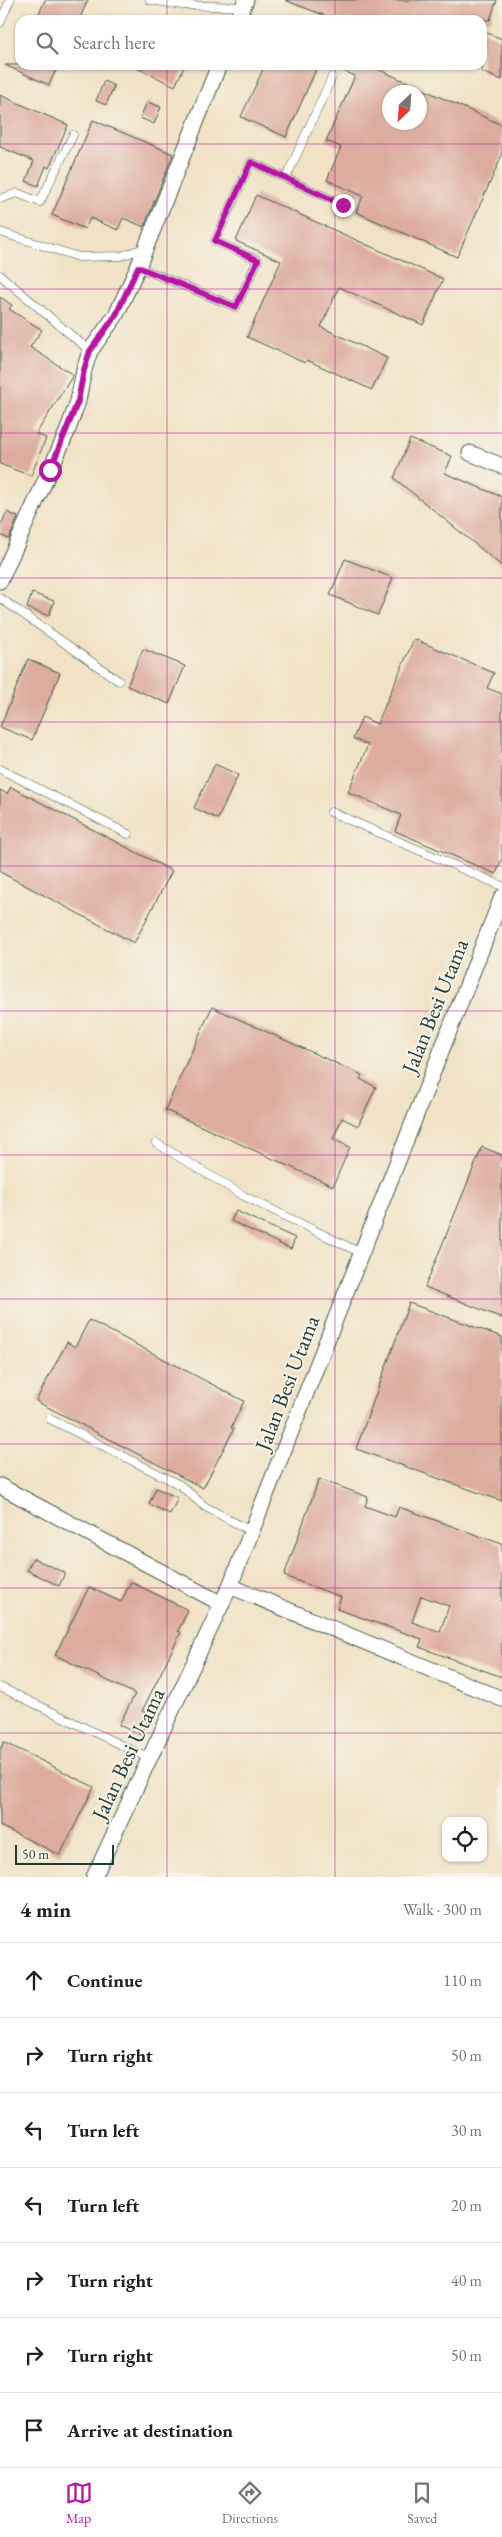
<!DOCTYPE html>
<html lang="en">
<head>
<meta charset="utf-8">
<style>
  :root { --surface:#fff; --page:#f2f2f2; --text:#202124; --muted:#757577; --line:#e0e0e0; --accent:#b5179e }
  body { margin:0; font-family:"EB Garamond",serif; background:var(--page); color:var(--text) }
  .controls { position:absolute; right:15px; bottom:15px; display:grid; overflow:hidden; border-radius:10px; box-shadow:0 1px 4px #0004 }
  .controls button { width:45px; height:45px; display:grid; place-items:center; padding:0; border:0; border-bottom:1px solid var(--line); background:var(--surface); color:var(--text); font:25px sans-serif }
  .compass { position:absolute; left:382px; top:85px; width:45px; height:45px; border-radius:50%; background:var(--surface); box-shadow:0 1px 4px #0004; rotate:205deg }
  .scale { position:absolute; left:15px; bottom:12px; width:99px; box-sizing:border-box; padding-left:5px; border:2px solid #1f3d34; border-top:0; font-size:14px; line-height:18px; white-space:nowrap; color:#1f3d34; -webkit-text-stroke:4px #f7f3e8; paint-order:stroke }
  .stop { position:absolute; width:15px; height:15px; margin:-11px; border:4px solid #b5179e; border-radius:50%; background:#fff }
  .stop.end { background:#b5179e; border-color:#fff; box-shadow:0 1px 5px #0008 }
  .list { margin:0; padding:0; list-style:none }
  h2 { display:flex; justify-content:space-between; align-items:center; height:65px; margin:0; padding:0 20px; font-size:21px }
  h2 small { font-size:16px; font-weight:400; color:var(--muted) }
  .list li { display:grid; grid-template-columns:32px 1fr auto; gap:15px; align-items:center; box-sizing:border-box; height:75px; padding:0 20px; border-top:1px solid var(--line) }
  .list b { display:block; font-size:19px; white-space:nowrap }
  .list em { font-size:16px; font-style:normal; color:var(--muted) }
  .icon { flex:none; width:28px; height:28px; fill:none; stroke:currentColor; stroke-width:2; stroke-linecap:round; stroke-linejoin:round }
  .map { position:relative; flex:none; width:502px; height:1877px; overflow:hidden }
  .search { position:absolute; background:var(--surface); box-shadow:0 1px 4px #0004; left:15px; right:15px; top:15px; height:55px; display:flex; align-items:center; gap:12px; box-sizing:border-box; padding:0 18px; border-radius:15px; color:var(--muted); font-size:19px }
  .sheet { height:590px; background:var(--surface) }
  nav { display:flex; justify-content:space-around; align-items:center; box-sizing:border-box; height:70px; border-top:1px solid var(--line); background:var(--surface); font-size:14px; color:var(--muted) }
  nav a { display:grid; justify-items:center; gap:2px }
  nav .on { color:var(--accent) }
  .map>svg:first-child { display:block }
  .building { fill:#ddac9f; fill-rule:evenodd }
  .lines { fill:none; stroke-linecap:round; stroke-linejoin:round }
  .service-casing { stroke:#3e564a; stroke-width:9 }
  .minor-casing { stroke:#3e564a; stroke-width:17 }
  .service { stroke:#fff; stroke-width:8 }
  .minor { stroke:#fff; stroke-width:15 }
  .route { stroke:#b5179e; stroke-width:6 }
  .grid { fill:none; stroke:#b5179e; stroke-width:1; stroke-opacity:0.55 }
  .labels { text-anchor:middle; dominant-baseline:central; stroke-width:4; stroke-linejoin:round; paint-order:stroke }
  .street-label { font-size:22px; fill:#1f3d34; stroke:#f7f3e8 }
</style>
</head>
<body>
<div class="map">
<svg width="502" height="1877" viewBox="0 0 502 1877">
  <rect width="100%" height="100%" fill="#f7f3e8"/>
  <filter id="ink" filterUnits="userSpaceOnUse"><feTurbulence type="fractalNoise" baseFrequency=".02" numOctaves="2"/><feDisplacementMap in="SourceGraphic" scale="10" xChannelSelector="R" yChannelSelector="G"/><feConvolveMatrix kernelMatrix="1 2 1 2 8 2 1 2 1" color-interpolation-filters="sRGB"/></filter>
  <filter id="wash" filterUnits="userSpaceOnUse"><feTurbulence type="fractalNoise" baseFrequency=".0096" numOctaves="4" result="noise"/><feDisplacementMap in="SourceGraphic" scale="20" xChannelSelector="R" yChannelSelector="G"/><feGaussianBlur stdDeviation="1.12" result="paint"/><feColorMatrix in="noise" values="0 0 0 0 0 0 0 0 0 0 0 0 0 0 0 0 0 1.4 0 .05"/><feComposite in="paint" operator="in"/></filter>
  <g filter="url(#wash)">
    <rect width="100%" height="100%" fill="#f1e2c6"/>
    <g id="blocks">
      <g class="building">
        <polygon points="45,0 88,0 79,20 36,20"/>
        <polygon points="285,0 497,0 490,20 336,20"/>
        <polygon points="482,31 502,39 502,80 482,72"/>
        <polygon points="5,65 58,65 49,85"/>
        <polygon points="130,65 185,65 175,86"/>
        <polygon points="265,65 318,65 286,137 241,117"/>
        <path d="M331 65H369L502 125V155L457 257 356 212 363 196 327 180 341 147 326 141 355 76ZM390 92H420V122H390Z"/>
        <polygon points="104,81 114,86 106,105 96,101"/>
        <polygon points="0,95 68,125 49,168 46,166 38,186 26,181 34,161 0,147"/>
        <polygon points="147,102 161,107 154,124 140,118"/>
        <polygon points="93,120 173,154 144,227 123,218 118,230 90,218 85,229 52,215"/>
        <polygon points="256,195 443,279 423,325 339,287 321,327 387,358 372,390 307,360 305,363 247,337 281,261 236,241"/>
        <polygon points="0,297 12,305 9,309 42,330 30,347 73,375 36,434 46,438 31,476 0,464"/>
        <polygon points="410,439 452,456 445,473 502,497 502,566 394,478"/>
        <polygon points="7,512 18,517 9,539 0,535 0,527"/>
        <polygon points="345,559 393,578 378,615 330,595"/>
        <polygon points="32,593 54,601 49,616 27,608"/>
        <polygon points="414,639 494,673 487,688 502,694 502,859 496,874 395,831 401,815 348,792 368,745 353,739 362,717 377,724"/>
        <polygon points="143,649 185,666 169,704 127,686"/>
        <polygon points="28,659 60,673 32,740 0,727"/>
        <polygon points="215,764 238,775 218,819 194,808"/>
        <polygon points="11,787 172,871 134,943 0,872 0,790 7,794"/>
        <polygon points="212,1007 362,1075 360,1079 376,1087 358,1126 342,1118 333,1139 350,1147 333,1186 165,1110"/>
        <polygon points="482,1147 502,1155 502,1318 425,1287"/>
        <polygon points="236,1211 295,1238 291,1249 231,1221"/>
        <polygon points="409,1303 502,1337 502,1501 356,1449"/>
        <polygon points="89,1320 244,1401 231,1428 234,1429 203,1488 36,1401 67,1342 75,1347"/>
        <path d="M319 1479 368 1497 365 1506 395 1517 399 1507 502 1544V1677L419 1647 422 1639 337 1609 341 1597 284 1576ZM421 1596 449 1606 440 1632 412 1622Z"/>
        <polygon points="156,1488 178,1498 170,1514 149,1504"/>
        <polygon points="33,1558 65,1573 59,1586 27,1570"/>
        <polygon points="131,1582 188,1610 178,1631 181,1632 142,1711 150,1715 140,1735 119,1725 135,1694 55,1655 89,1587 121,1602"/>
        <polygon points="4,1742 94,1787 60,1855 0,1826 0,1750"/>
      </g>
    </g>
  </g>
  <g filter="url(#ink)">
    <use href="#blocks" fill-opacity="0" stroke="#3e564a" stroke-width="1"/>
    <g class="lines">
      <g class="service-casing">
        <g id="service">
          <polyline points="150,0 182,5 242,7"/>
          <polyline points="0,23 10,0"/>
          <polyline points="286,178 332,77"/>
          <polyline points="0,199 17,193 40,202 73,135"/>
          <polyline points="0,232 79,257 121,256 145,248"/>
          <polyline points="138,267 236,307 258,260 215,241 251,162 343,205"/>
          <polyline points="0,275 90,351"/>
          <polyline points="0,598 119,681"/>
          <polyline points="0,769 128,834"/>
          <polyline points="331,812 502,886"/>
          <polyline points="156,1143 244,1196 361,1253"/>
          <polyline points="50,1419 180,1485 204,1506 252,1532"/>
          <polyline points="0,1687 148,1758"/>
        </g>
      </g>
      <g class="minor-casing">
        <g id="minor">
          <polyline points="237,20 246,0"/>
          <polyline points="470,453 502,466"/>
          <polyline points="0,581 67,432 78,401 84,370 90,351 116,315 138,267 219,65"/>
          <polyline points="0,1486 222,1604"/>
          <polyline points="230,1586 502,1699"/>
          <polyline points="94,1877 230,1586 502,897"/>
        </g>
      </g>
      <use href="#service" class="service"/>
      <use href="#minor" class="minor"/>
    </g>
  </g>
  <g class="lines" filter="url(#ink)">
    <polyline class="route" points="50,470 78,401 84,370 90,351 116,315 138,267 236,307 258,260 215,241 251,162 343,205"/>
  </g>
  <path class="grid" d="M167 0V20M335 0V20M167 65V1877M335 65V1877M0 144H502M0 289H502M0 433H502M0 578H502M0 722H502M0 866H502M0 1011H502M0 1155H502M0 1299H502M0 1444H502M0 1588H502M0 1733H502"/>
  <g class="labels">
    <g class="street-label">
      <text transform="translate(435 1006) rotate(-68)">Jalan Besi Utama</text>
      <text transform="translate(287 1383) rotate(-69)">Jalan Besi Utama</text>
      <text transform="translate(128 1754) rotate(-65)">Jalan Besi Utama</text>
    </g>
  </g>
</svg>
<div class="controls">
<button><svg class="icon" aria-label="locate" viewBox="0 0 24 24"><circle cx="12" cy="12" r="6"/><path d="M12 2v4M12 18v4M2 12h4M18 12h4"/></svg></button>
</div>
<svg class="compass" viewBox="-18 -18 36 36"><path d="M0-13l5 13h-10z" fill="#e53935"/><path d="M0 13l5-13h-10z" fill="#757577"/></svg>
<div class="scale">50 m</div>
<div class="stop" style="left:50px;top:470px"></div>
<div class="stop end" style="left:343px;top:205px"></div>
<div class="search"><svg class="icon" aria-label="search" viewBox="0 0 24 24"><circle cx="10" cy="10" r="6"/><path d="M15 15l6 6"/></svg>Search here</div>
</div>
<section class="sheet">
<h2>4 min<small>Walk · 300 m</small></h2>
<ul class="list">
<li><svg class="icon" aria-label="ahead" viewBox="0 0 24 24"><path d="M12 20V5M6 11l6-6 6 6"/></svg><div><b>Continue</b></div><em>110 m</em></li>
<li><svg class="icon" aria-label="right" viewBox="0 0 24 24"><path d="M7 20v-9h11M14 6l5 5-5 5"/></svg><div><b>Turn right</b></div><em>50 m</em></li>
<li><svg class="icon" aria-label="left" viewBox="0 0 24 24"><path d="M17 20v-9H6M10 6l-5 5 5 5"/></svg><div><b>Turn left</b></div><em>30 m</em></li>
<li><svg class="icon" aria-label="left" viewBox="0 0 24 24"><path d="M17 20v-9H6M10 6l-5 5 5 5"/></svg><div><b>Turn left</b></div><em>20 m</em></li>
<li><svg class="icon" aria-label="right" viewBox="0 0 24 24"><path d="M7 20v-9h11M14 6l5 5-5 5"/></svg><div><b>Turn right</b></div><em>40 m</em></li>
<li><svg class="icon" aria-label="right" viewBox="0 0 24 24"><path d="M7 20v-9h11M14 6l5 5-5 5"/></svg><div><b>Turn right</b></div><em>50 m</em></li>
<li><svg class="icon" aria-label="arrive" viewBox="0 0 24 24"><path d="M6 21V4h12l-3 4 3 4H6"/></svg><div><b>Arrive at destination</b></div></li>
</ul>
</section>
<nav>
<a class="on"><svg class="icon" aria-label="map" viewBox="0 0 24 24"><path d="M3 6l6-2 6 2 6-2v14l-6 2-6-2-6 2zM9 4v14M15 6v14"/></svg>Map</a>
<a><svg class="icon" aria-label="directions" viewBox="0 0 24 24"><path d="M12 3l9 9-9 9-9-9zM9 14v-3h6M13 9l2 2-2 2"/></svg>Directions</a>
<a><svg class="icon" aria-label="saved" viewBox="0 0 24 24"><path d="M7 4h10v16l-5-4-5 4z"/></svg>Saved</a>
</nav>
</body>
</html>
